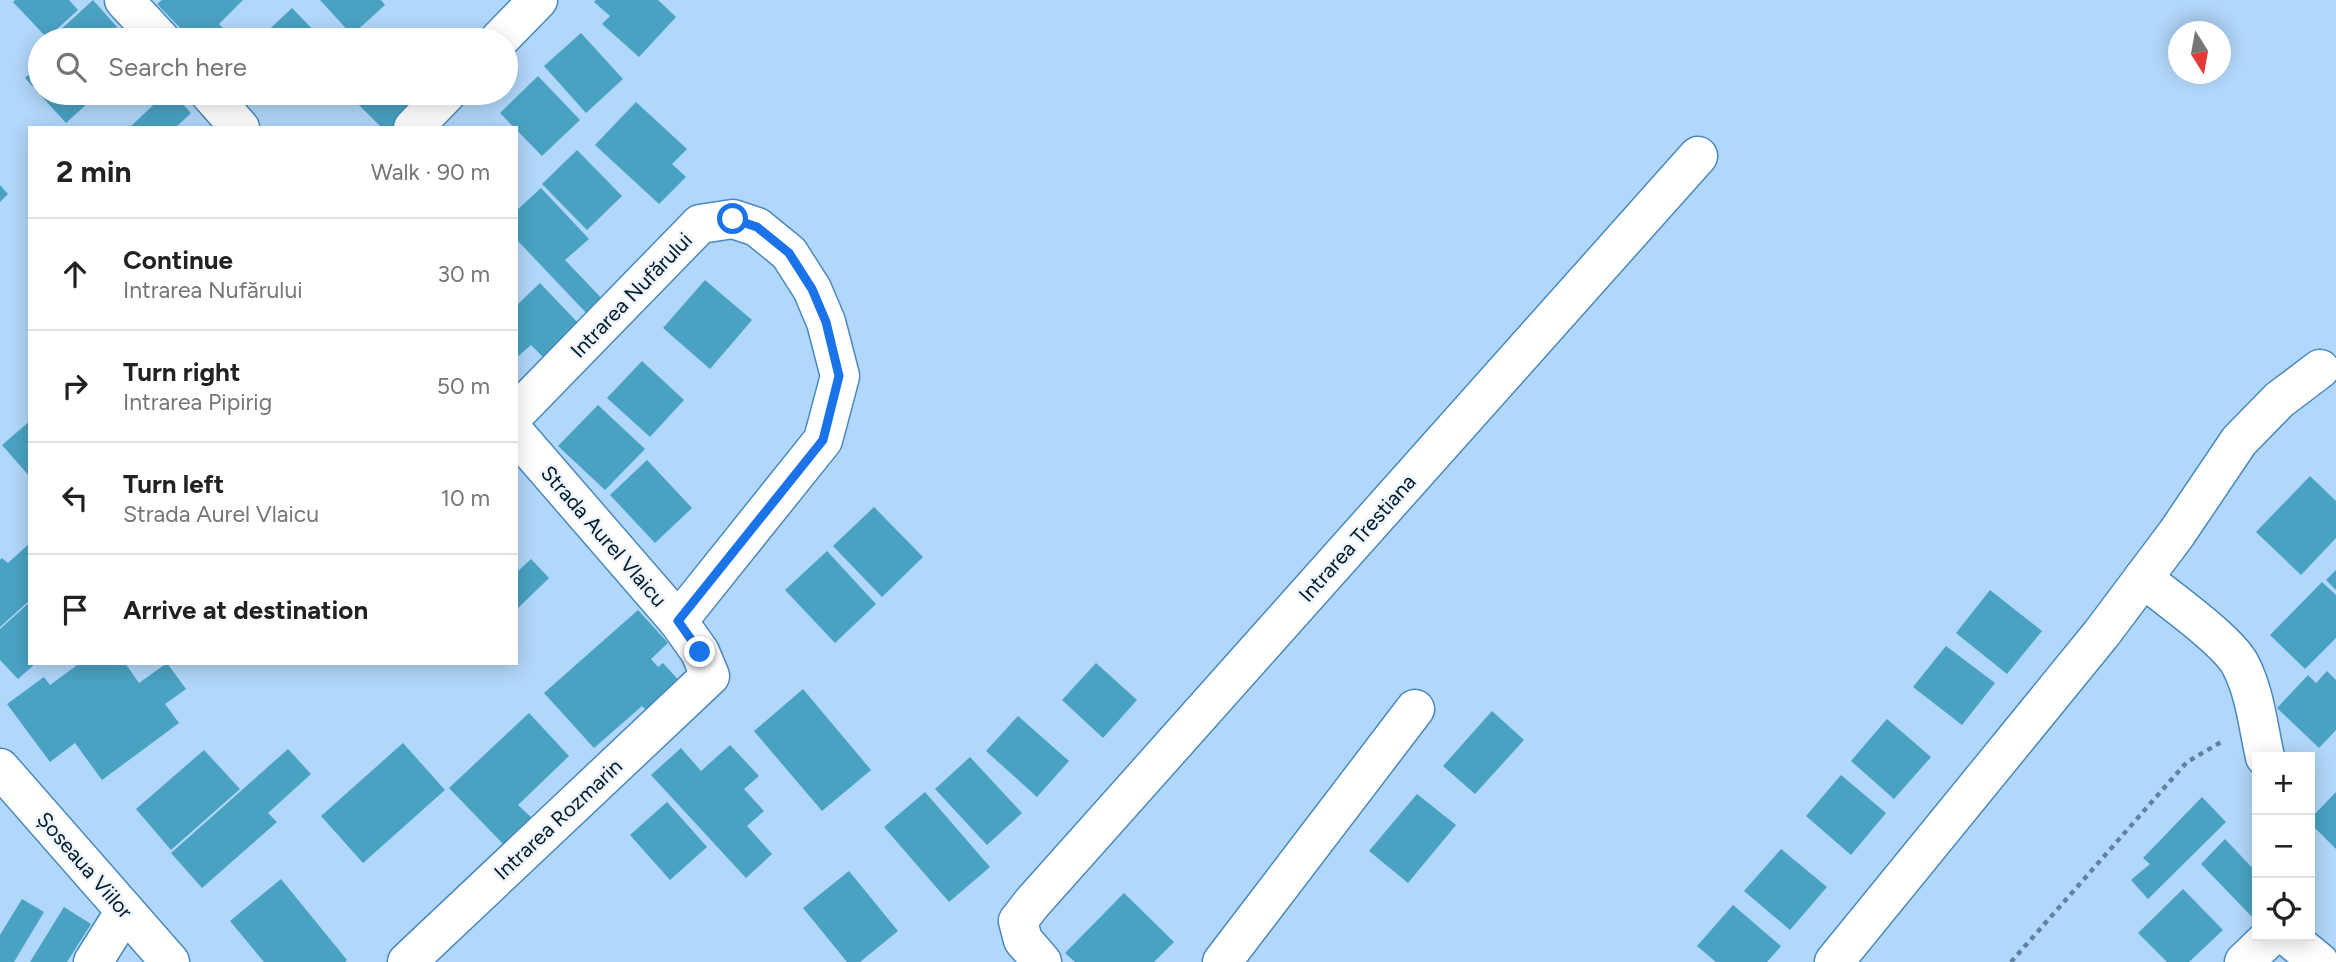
<!DOCTYPE html>
<html lang="en">
<head>
<meta charset="utf-8">
<style>
  :root { --surface:#fff; --page:#f6f6f6; --text:#222; --muted:#767676; --line:#e0e0e0 }
  body { margin:0; font-family:Figtree,sans-serif; background:var(--page); color:var(--text) }
  .controls { position:absolute; right:21px; bottom:21px; display:grid; overflow:hidden; border-radius:0px; box-shadow:0 4px 18px #0003 }
  .controls button { width:63px; height:63px; display:grid; place-items:center; padding:0; border:0; border-bottom:2px solid var(--line); background:var(--surface); color:var(--text); font:35px sans-serif }
  .compass { position:absolute; left:2168px; top:21px; width:63px; height:63px; border-radius:50%; background:var(--surface); box-shadow:0 4px 18px #0003; rotate:169deg }
  .stop { position:absolute; width:21px; height:21px; margin:-16px; border:5px solid #1a73e8; border-radius:50%; background:#fff }
  .stop.end { background:#1a73e8; border-color:#fff; box-shadow:0 2px 7px #0008 }
  .list { margin:0; padding:0; list-style:none }
  h2 { display:flex; justify-content:space-between; align-items:center; height:91px; margin:0; padding:0 28px; font-size:30px }
  h2 small { font-size:23px; font-weight:400; color:var(--muted) }
  .list li { display:grid; grid-template-columns:46px 1fr auto; gap:21px; align-items:center; box-sizing:border-box; height:112px; padding:0 28px; border-top:2px solid var(--line) }
  .list b { display:block; font-size:26px; white-space:nowrap }
  .list p { margin:0; font-size:23px; white-space:nowrap; color:var(--muted) }
  .list em { font-size:23px; font-style:normal; color:var(--muted) }
  .icon { flex:none; width:38px; height:38px; fill:none; stroke:currentColor; stroke-width:2; stroke-linecap:round; stroke-linejoin:round }
  .map { position:relative; flex:none; width:2336px; height:962px; overflow:hidden }
  .search { position:absolute; background:var(--surface); box-shadow:0 4px 18px #0003; left:28px; top:28px; width:490px; height:77px; display:flex; align-items:center; gap:18px; box-sizing:border-box; padding:0 24px; border-radius:38px; color:var(--muted); font-size:26px }
  .panel { position:absolute; background:var(--surface); box-shadow:0 4px 18px #0003; left:28px; top:126px; width:490px; height:539px; border-radius:0px }
  .map>svg:first-child { display:block }
  .building { fill:#4aa2c3 }
  .lines { fill:none; stroke-linecap:round; stroke-linejoin:round }
  .minor-casing { stroke:#4989be; stroke-width:41 }
  .path { stroke:#61829e; stroke-width:4.5; stroke-dasharray:5 5; stroke-linecap:butt }
  .minor { stroke:#fff; stroke-width:38 }
  .route { stroke:#1a73e8; stroke-width:9 }
  .labels { text-anchor:middle; dominant-baseline:central; stroke-width:5; stroke-linejoin:round; paint-order:stroke }
  .street-label { font-size:21px; fill:#011b2f; stroke:#eef4fa }
</style>
</head>
<body>
<div class="map">
<svg width="2336" height="962" viewBox="0 0 2336 962">
  <rect width="100%" height="100%" fill="#b1d7fa"/>
  <g class="building">
    <polygon points="15,0 69,0 78,10 47,38 13,2"/>
    <polygon points="93,0 117,27 103,40 59,40 55,35"/>
    <polygon points="162,0 243,0 219,24 231,37 228,40 192,40 157,4"/>
    <polygon points="320,0 381,0 385,5 352,35"/>
    <polygon points="596,0 658,0 676,17 639,57 602,24 610,16 594,2"/>
    <polygon points="292,8 323,40 258,40"/>
    <polygon points="581,33 623,79 586,113 544,66"/>
    <polygon points="40,64 40,93 99,93 66,123 25,78"/>
    <polygon points="538,76 580,120 542,156 500,113"/>
    <polygon points="166,93 172,93 191,113 175,128 129,128"/>
    <polygon points="347,93 431,93 396,128 382,128"/>
    <polygon points="636,102 687,149 672,164 686,177 659,204 595,145"/>
    <polygon points="577,150 622,196 587,230 542,184"/>
    <polygon points="0,185 8,194 0,202"/>
    <polygon points="541,188 589,239 565,260 608,305 592,319 516,239 516,211"/>
    <polygon points="705,280 752,320 710,369 663,328"/>
    <polygon points="540,283 580,325 545,359 531,345 516,358 516,306"/>
    <polygon points="642,361 684,400 650,437 607,398"/>
    <polygon points="598,405 645,449 605,490 558,446"/>
    <polygon points="30,421 30,477 2,445"/>
    <polygon points="647,460 692,508 655,543 610,495"/>
    <polygon points="2310,476 2336,501 2336,538 2301,575 2256,532"/>
    <polygon points="874,507 923,557 882,597 833,546"/>
    <polygon points="30,543 30,600 0,627 0,560 2,558 8,563"/>
    <polygon points="827,551 876,604 835,643 785,590"/>
    <polygon points="531,559 549,578 516,610 516,573"/>
    <polygon points="2336,570 2336,590 2326,580"/>
    <polygon points="2322,582 2336,595 2336,638 2305,669 2270,635"/>
    <polygon points="1990,590 2042,631 2007,674 1956,633"/>
    <polygon points="30,602 30,663 36,663 18,679 0,660 0,629"/>
    <polygon points="638,610 668,643 651,659 658,667 663,663 683,685 650,714 642,706 594,748 544,693"/>
    <polygon points="1946,646 1995,683 1962,725 1913,687"/>
    <polygon points="80,663 125,663 139,683 167,663 186,689 165,704 179,723 102,780 75,743 50,762 7,704 44,677 50,685"/>
    <polygon points="1096,663 1137,700 1103,738 1062,700"/>
    <polygon points="2327,671 2336,680 2336,730 2319,748 2277,708 2308,675 2316,683"/>
    <polygon points="803,689 871,770 822,811 754,731"/>
    <polygon points="1492,711 1524,740 1475,794 1443,766"/>
    <polygon points="529,713 569,756 518,805 533,819 505,846 449,788"/>
    <polygon points="1018,716 1069,761 1037,797 986,751"/>
    <polygon points="1887,719 1931,757 1894,799 1851,761"/>
    <polygon points="403,743 445,790 363,863 321,816"/>
    <polygon points="730,745 759,776 744,789 764,811 747,826 772,854 746,878 651,775 681,748 701,771"/>
    <polygon points="288,749 311,774 268,813 277,822 202,888 171,853"/>
    <polygon points="204,750 240,789 171,850 136,809"/>
    <polygon points="970,757 1022,813 987,845 935,789"/>
    <polygon points="1841,775 1886,813 1851,855 1806,816"/>
    <polygon points="925,792 990,867 949,902 884,827"/>
    <polygon points="2336,792 2336,849 2310,823 2310,819"/>
    <polygon points="1417,794 1456,825 1408,883 1369,851"/>
    <polygon points="2202,797 2226,822 2148,899 2131,880 2150,864 2143,858"/>
    <polygon points="667,802 707,847 670,880 630,835"/>
    <polygon points="2225,839 2257,873 2257,918 2255,920 2201,864"/>
    <polygon points="1781,849 1827,887 1790,930 1744,891"/>
    <polygon points="849,871 898,931 860,962 847,962 803,908"/>
    <polygon points="281,879 347,960 345,962 264,962 230,921"/>
    <polygon points="2183,889 2223,930 2189,962 2167,962 2138,933"/>
    <polygon points="1124,893 1174,942 1154,962 1075,962 1065,953"/>
    <polygon points="22,899 44,912 14,962 0,962 0,935"/>
    <polygon points="1733,905 1781,946 1767,962 1716,962 1697,946"/>
    <polygon points="64,907 91,924 67,962 30,962"/>
  </g>
  <g class="lines">
    <g class="minor-casing">
      <g id="minor">
        <polyline points="124,0 161,40"/>
        <polyline points="499,40 538,0"/>
        <polyline points="209,93 240,128"/>
        <polyline points="413,128 447,93"/>
        <polyline points="516,413 700,224 733,219 757,227 789,253 812,289 826,322 840,376 823,440 678,621"/>
        <path d="M2143 578C2167 598 2226 639 2240 664 2255 692 2258 726 2265 757"/>
        <polyline points="0,768 170,962"/>
        <polyline points="2287,936 2319,962"/>
        <polyline points="93,962 125,911"/>
        <polyline points="407,962 710,676 700,652 678,621 516,434"/>
        <polyline points="1042,962 1023,940 1018,921 1032,903 1698,156"/>
        <polyline points="1222,962 1415,709"/>
        <polyline points="1834,962 2102,633 2177,533 2239,441 2279,400 2320,369"/>
        <polyline points="2244,962 2271,936"/>
      </g>
    </g>
    <polyline class="path" points="2011,962 2187,762 2223,741"/>
    <use href="#minor" class="minor"/>
  </g>
  <g class="lines">
    <polyline class="route" points="700,652 678,621 823,440 839,376 826,322 812,289 789,253 757,227 733,219"/>
  </g>
  <g class="labels">
    <g class="street-label">
      <text transform="translate(631 295) rotate(-46)">Intrarea Nufărului</text>
      <text transform="translate(604 536) rotate(49)">Strada Aurel Vlaicu</text>
      <text transform="translate(1357 538) rotate(-48)">Intrarea Trestiana</text>
      <text transform="translate(558 819) rotate(-43)">Intrarea Rozmarin</text>
      <text transform="translate(85 865) rotate(49)">Șoseaua Viilor</text>
    </g>
  </g>
</svg>
<div class="controls">
<button>+</button>
<button>−</button>
<button><svg class="icon" aria-label="locate" viewBox="0 0 24 24"><circle cx="12" cy="12" r="6"/><path d="M12 2v4M12 18v4M2 12h4M18 12h4"/></svg></button>
</div>
<svg class="compass" viewBox="-18 -18 36 36"><path d="M0-13l5 13h-10z" fill="#e53935"/><path d="M0 13l5-13h-10z" fill="#767676"/></svg>
<div class="stop" style="left:733px;top:219px"></div>
<div class="stop end" style="left:700px;top:652px"></div>
<div class="search"><svg class="icon" aria-label="search" viewBox="0 0 24 24"><circle cx="10" cy="10" r="6"/><path d="M15 15l6 6"/></svg>Search here</div>
<section class="panel">
<h2>2 min<small>Walk · 90 m</small></h2>
<ul class="list">
<li><svg class="icon" aria-label="ahead" viewBox="0 0 24 24"><path d="M12 20V5M6 11l6-6 6 6"/></svg><div><b>Continue</b><p>Intrarea Nufărului</p></div><em>30 m</em></li>
<li><svg class="icon" aria-label="right" viewBox="0 0 24 24"><path d="M7 20v-9h11M14 6l5 5-5 5"/></svg><div><b>Turn right</b><p>Intrarea Pipirig</p></div><em>50 m</em></li>
<li><svg class="icon" aria-label="left" viewBox="0 0 24 24"><path d="M17 20v-9H6M10 6l-5 5 5 5"/></svg><div><b>Turn left</b><p>Strada Aurel Vlaicu</p></div><em>10 m</em></li>
<li><svg class="icon" aria-label="arrive" viewBox="0 0 24 24"><path d="M6 21V4h12l-3 4 3 4H6"/></svg><div><b>Arrive at destination</b></div></li>
</ul>
</section>
</div>
</body>
</html>
